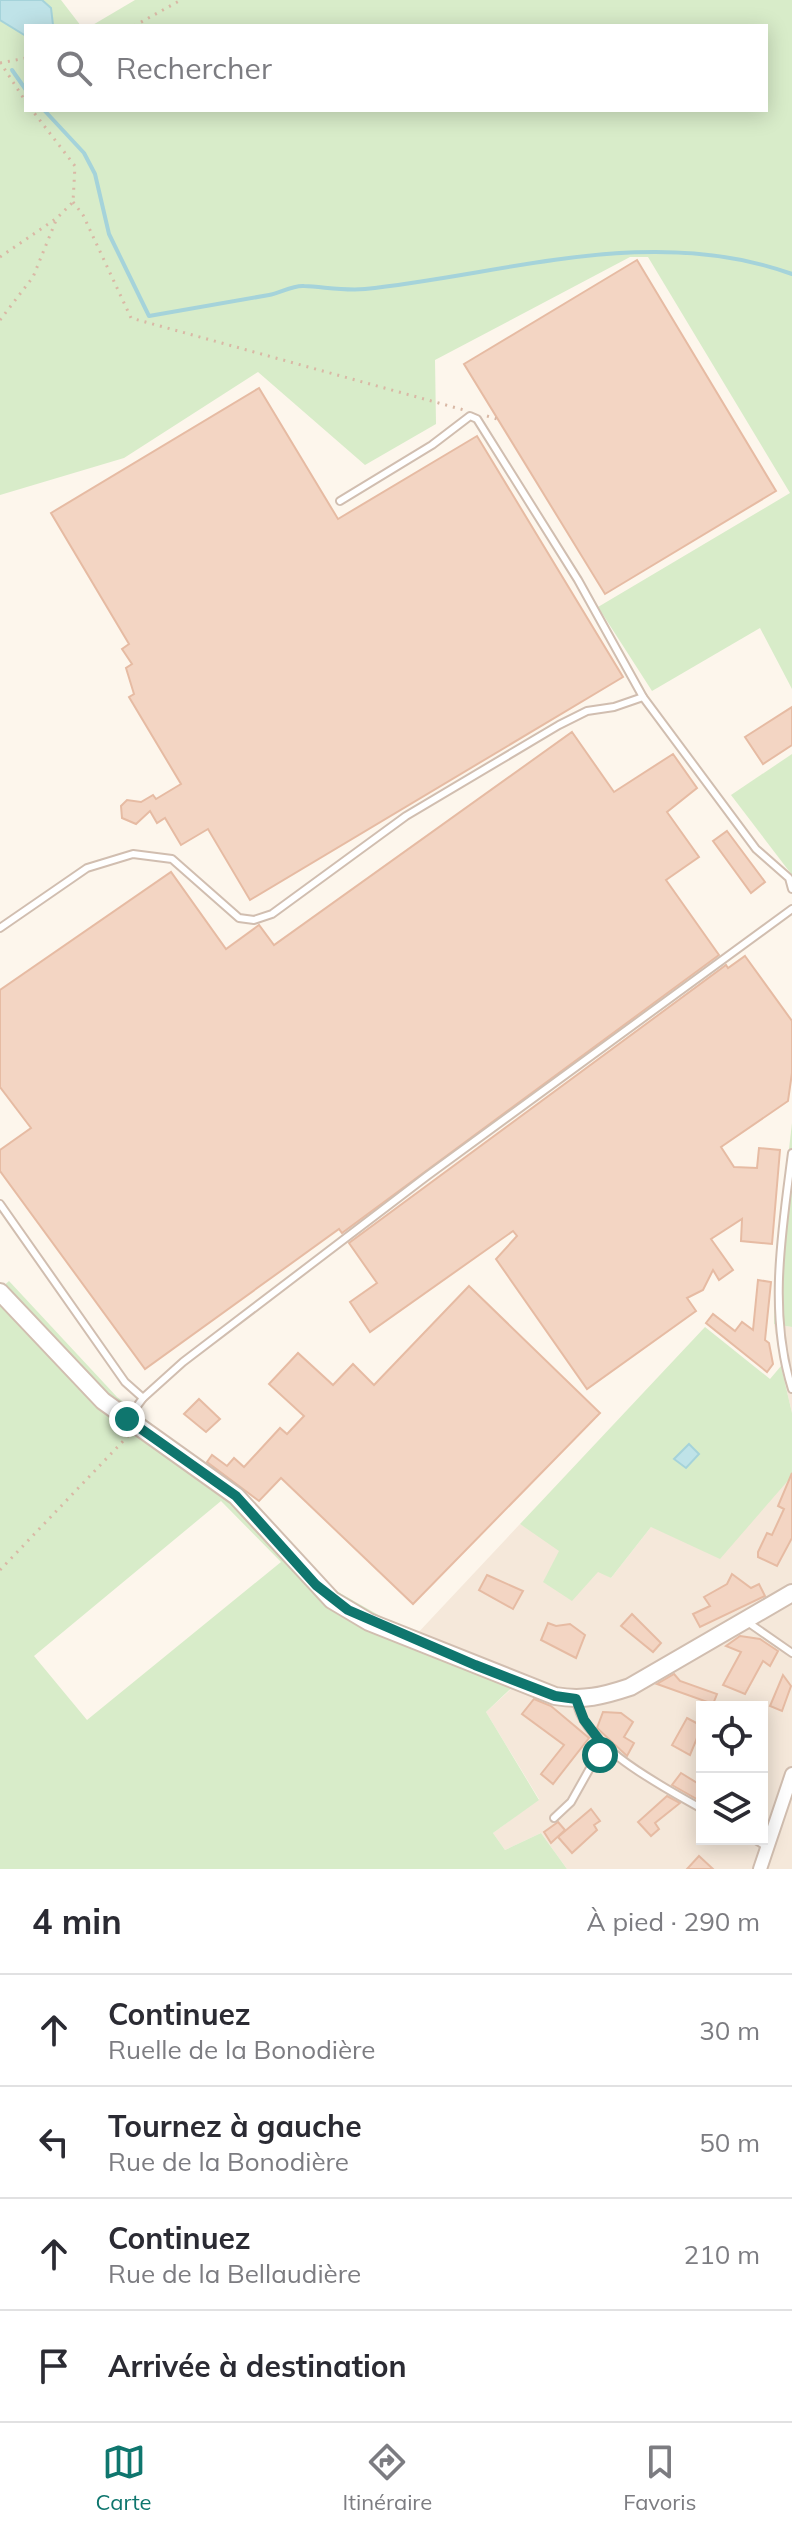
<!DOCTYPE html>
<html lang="fr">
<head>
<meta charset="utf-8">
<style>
  :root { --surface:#fff; --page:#f2f2f3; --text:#2b2b33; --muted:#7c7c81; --line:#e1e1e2; --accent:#0f766e }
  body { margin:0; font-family:Mulish,sans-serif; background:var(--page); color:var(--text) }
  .controls { position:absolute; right:24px; bottom:24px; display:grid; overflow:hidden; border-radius:0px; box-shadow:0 4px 20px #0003 }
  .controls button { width:72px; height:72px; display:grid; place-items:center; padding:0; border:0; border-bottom:2px solid var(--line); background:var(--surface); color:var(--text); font:40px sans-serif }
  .stop { position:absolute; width:24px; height:24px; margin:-18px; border:6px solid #0f766e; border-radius:50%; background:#fff }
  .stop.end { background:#0f766e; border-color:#fff; box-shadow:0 2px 8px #0008 }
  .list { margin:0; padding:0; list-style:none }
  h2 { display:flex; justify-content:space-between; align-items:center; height:104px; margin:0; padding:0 32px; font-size:34px }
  h2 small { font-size:26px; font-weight:400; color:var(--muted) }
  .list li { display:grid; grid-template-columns:52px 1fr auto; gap:24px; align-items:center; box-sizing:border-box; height:112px; padding:0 32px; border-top:2px solid var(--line) }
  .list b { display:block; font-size:30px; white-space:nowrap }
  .list p { margin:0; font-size:26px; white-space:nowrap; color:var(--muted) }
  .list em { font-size:26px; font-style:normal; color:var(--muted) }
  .icon { flex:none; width:44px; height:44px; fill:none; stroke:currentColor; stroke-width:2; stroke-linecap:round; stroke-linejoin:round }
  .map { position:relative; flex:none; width:792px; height:1869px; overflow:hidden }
  .search { position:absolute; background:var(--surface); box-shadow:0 4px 20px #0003; left:24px; right:24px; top:24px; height:88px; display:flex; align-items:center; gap:20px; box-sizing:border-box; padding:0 28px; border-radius:0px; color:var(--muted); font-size:30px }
  .sheet { height:552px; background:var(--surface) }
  nav { display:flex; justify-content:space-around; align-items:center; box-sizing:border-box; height:112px; border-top:2px solid var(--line); background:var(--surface); font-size:22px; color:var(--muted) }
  nav a { display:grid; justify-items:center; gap:4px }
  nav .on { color:var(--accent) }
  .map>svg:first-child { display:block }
  .residential { fill:#f5e8da; fill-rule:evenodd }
  .green { fill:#d8ecc9; fill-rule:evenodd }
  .water { fill:#bfe3e8; stroke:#a5d3da; stroke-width:2 }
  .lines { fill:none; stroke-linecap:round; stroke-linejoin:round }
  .stream { stroke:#a5d3da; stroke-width:4 }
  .building { fill:#f3d5c3; stroke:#e6bba3; stroke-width:2 }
  .service-casing { stroke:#d1beb0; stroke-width:10 }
  .minor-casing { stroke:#d1beb0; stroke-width:16 }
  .tertiary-casing { stroke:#d1beb0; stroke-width:20 }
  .path { stroke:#d9b8a5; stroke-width:3; stroke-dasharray:2 6; stroke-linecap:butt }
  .service { stroke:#fff; stroke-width:6 }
  .minor { stroke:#fff; stroke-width:12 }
  .tertiary { stroke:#fff; stroke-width:16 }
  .route { stroke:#0f766e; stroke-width:10 }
</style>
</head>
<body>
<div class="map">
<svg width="792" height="1869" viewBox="0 0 792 1869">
  <rect width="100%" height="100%" fill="#fdf6ec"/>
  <g class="residential">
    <polygon points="774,1324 792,1327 792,1413 781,1366"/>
    <path d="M792 1476V1869H567L541 1833 505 1850 493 1833 539 1799 486 1712 524 1677 415 1636 520 1524 611 1578 651 1527ZM702 1707H762V1839H702Z"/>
  </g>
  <g class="green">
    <polygon points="0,0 61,0 81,26 26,26 26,110 766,110 766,26 91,26 135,0 792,0 792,689 760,628 652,691 598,607 790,493 648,257 630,257 435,360 436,424 365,465 258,372 124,458 0,495"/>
    <polygon points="792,754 792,875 731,795"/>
    <polygon points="792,1123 792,1327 774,1324 775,1271"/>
    <path d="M9 1281 117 1397 259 1507 333 1589 415 1636 524 1676 486 1712 539 1800 493 1833 505 1850 541 1833 567 1869H0V1289ZM221 1501 281 1562 87 1720 34 1656Z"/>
    <polygon points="705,1327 770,1379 781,1366 792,1413 792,1476 720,1559 651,1527 611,1578 598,1572 572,1601 543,1582 559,1551 520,1524"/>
  </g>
  <g class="water">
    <polygon points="0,0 42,0 51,8 53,25 26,26 26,36 0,20"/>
    <polygon points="689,1444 699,1454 686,1468 674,1459"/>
  </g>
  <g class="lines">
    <g class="stream">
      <polyline points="12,70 26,90"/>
      <path d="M44 110 84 153 95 174 109 234 149 316C189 309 229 302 269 295 280 293 293 285 304 286 325 287 344 291 365 289 507 274 651 223 792 274"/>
    </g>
  </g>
  <g class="building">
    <polygon points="637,260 776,491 605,594 464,364"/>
    <polygon points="259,388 338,519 477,436 623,677 250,900 208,829 181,845 165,818 157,823 150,811 136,824 122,818 121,806 127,800 141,802 153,795 156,799 181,784 129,697 134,694 126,668 132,664 122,649 129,644 51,513"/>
    <polygon points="792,707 792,745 763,764 745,737"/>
    <polygon points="572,732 614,792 673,754 697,788 667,812 699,857 666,880 719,955 342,1233 339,1229 145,1369 0,1171 0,1150 31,1128 0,1087 0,990 171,872 226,949 259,925 274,945"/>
    <polygon points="727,831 765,882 751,893 713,841"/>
    <polygon points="745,956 792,1021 792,1073 788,1101 721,1147 734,1167 757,1168 759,1148 780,1150 772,1244 741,1241 742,1219 711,1239 733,1270 719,1280 713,1270 703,1290 687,1298 696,1311 587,1389 496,1259 517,1236 513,1231 370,1332 350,1302 377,1283 349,1243 726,965 728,968"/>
    <polygon points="758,1280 771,1282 765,1340 769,1343 773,1364 767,1372 706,1323 713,1314 735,1331 742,1322 753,1330"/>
    <polygon points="469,1286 600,1413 413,1604 281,1478 259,1501 207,1462 212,1455 227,1466 234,1458 244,1467 280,1428 287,1434 304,1416 269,1384 298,1353 333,1385 353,1364 374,1385"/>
    <polygon points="199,1399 220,1419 206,1432 184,1414"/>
    <polygon points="792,1473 792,1538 777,1566 758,1557 758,1552 767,1533 772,1535 784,1509 778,1506"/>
    <polygon points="732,1574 751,1588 759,1584 765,1596 700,1627 693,1614 710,1606 704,1597 727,1584"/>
    <polygon points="487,1575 523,1591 513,1609 479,1590"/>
    <polygon points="632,1614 661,1643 653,1652 621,1626"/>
    <polygon points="548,1623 556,1626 570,1624 585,1635 576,1658 541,1640"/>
    <polygon points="740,1636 760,1639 778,1651 770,1666 763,1661 745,1694 723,1685 741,1652 726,1646"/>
    <polygon points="674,1674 680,1681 717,1694 713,1704 657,1684"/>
    <polygon points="783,1675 791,1686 782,1711 770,1706"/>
    <polygon points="534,1699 551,1706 589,1738 553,1784 541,1774 564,1745 522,1714"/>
    <polygon points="603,1712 621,1713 633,1722 624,1737 634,1743 627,1756 597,1728"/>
    <polygon points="687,1718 702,1726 690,1755 672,1745"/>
    <polygon points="681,1773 702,1786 702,1802 672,1785"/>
    <polygon points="667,1796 680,1803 655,1823 659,1829 651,1836 638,1822"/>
    <polygon points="591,1809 600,1821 594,1825 597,1830 572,1853 558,1837"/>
    <polygon points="558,1822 565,1830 551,1843 544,1832"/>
    <polygon points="699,1856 713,1869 687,1869"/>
  </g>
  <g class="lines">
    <g class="service-casing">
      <g id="service">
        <polyline points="340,501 432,445 470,416 477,419 578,580 643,697 756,849 789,878 792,889"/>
        <polyline points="0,928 87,868 133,854 172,859 239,918 254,920 272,914 406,816 559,725 587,711 614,707 643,697"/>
        <path d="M792 1153C782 1231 768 1313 792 1389"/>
        <polyline points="0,1204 125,1382 143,1398"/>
        <polyline points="129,1417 143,1398 183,1362 427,1176 792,909"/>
        <polyline points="746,1621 792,1653"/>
        <path d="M576 1699C582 1746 664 1787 702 1809"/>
        <polyline points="554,1818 571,1802 603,1745"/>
        <polyline points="754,1839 769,1848"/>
      </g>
    </g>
    <g class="minor-casing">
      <polyline id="minor" points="760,1869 792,1774"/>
    </g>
    <g class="tertiary-casing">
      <path id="tertiary" d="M0 1292 103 1401 236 1496 332 1600 369 1622 555 1696C583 1701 603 1696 630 1687L792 1593"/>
    </g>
    <g class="path">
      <polyline points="134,26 181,0"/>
      <polyline points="0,62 26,102"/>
      <polyline points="0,63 26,58"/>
      <polyline points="73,202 83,215 131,318 464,410"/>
      <polyline points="0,257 57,218 73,202 75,166 32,110"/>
      <polyline points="0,320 33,277 57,218"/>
      <polyline points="487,416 497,419"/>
      <polyline points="0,1570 129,1435"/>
    </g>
    <use href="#service" class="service"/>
    <use href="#minor" class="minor"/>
    <use href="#tertiary" class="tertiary"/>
  </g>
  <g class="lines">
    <polyline class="route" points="127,1419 236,1496 316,1585 348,1610 475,1665 555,1696 576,1699 584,1720 603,1745 600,1755"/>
  </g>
</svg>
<div class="controls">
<button><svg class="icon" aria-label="locate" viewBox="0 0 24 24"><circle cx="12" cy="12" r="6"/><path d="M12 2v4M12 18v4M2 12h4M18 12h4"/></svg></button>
<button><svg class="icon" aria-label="layers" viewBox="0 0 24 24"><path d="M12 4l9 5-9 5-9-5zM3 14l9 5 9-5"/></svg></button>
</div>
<div class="stop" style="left:600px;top:1755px"></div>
<div class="stop end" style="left:127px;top:1419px"></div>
<div class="search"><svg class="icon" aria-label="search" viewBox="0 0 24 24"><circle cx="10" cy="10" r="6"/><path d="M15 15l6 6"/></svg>Rechercher</div>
</div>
<section class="sheet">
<h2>4 min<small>À pied · 290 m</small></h2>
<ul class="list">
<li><svg class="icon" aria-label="ahead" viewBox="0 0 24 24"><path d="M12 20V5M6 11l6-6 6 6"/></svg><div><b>Continuez</b><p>Ruelle de la Bonodière</p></div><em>30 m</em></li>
<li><svg class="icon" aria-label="left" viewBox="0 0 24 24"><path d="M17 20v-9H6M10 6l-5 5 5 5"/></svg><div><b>Tournez à gauche</b><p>Rue de la Bonodière</p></div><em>50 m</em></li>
<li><svg class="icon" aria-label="ahead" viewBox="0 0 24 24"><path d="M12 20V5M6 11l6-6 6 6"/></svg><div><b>Continuez</b><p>Rue de la Bellaudière</p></div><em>210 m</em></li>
<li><svg class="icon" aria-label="arrive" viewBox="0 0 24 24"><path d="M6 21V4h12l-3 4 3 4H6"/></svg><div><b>Arrivée à destination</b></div></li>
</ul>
</section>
<nav>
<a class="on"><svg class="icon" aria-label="map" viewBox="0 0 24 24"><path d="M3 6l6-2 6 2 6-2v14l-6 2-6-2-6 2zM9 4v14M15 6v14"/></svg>Carte</a>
<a><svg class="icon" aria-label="directions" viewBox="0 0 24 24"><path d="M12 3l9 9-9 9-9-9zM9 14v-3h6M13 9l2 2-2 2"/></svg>Itinéraire</a>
<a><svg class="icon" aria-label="saved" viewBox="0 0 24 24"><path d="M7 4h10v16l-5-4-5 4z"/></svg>Favoris</a>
</nav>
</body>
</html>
